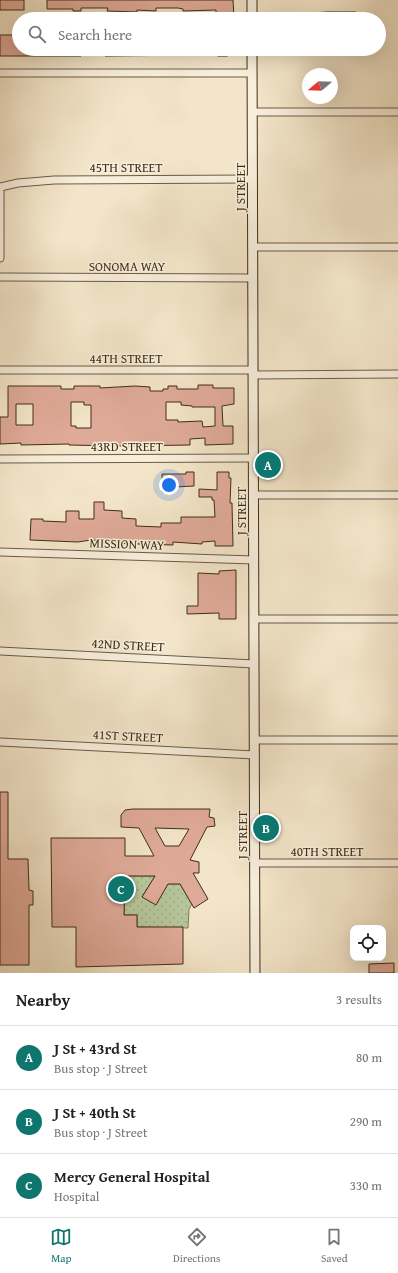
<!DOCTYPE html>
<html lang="en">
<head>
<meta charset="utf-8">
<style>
  :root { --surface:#fff; --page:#f2f2f2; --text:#222; --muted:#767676; --line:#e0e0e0; --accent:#0f766e }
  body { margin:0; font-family:"Gentium Book Plus",serif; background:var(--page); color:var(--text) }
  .controls { position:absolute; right:12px; bottom:12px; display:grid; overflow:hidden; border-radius:8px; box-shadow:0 4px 16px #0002 }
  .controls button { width:36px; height:36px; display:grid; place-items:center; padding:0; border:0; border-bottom:1px solid var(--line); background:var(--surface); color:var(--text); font:20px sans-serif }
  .compass { position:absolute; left:302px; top:68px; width:36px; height:36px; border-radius:50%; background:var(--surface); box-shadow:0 4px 16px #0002; rotate:251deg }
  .you { position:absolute; left:169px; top:485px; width:14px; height:14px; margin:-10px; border:3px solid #fff; border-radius:50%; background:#1a73e8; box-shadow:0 0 0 6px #1a73e833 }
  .badge { display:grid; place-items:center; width:26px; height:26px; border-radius:50%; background:var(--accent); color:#fff; font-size:13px; font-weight:700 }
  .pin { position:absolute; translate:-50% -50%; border:2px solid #fff; box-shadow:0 1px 4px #0006 }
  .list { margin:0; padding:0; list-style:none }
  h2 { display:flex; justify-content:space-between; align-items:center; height:52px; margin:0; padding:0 16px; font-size:17px }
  h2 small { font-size:13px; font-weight:400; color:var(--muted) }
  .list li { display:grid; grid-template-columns:26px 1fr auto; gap:12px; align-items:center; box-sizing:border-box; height:64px; padding:0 16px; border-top:1px solid var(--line) }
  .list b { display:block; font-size:15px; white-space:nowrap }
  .list p { margin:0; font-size:13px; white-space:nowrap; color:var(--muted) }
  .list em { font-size:13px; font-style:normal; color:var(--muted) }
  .icon { flex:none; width:22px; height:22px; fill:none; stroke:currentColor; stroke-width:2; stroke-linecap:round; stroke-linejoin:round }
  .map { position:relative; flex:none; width:398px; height:973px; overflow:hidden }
  .search { position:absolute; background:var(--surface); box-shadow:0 4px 16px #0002; left:12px; right:12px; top:12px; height:44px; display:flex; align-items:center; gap:10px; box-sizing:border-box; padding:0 14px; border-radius:22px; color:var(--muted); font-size:15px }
  .sheet { height:244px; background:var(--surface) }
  nav { display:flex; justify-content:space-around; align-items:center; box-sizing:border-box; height:56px; border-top:1px solid var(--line); background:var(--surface); font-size:11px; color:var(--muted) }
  nav a { display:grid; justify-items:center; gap:2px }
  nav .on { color:var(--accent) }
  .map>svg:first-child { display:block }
  .garden { fill:url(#garden-dots); stroke:#7b7a59 }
  .building { fill:#dfaa98; stroke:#402d18; fill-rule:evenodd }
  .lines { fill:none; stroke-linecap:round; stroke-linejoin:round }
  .street-casing { stroke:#6d5b44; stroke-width:9 }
  .secondary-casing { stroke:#402d18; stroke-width:11 }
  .street { stroke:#f7eedc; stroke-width:7 }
  .secondary { stroke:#f7eedc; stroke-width:9 }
  .labels { text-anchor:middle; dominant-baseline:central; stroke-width:3; stroke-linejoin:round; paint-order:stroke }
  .street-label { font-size:13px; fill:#402d18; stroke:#f7eedc }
</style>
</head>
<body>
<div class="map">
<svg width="398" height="973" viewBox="0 0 398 973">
  <defs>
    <pattern id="garden-dots" width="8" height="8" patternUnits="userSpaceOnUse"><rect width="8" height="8" fill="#b6c69a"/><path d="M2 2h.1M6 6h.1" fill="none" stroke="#9eaa84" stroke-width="1.8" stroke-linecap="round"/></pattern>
  </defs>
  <rect width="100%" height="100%" fill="#f3e5c9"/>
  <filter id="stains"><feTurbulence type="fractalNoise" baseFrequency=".005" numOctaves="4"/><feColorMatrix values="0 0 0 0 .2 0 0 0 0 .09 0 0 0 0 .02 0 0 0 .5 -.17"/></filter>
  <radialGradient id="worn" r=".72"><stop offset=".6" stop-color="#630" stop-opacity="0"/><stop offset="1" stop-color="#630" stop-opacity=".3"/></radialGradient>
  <polygon class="garden" points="125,876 155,876 142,897 156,904 168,884 180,884 192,904 189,909 188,928 137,927 137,915 124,915"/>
  <g class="building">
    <rect x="0" y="0" width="24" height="10"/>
    <polygon points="47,0 233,0 234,17 216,17 216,10 183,11 183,9 178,8 156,8 156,11 137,10 137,12 107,11 108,8 81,8 81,11 73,11 73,9 47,9"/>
    <polygon points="327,12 356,12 357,19 312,19 312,13"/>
    <polygon points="0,35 19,35 19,49 81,49 81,56 0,56"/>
    <polygon points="104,49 199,49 200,55 105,56"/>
    <rect x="218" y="49" width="9" height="7"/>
    <path d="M198 385H213V388H234V404L222 406 223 426H233V444L205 445V438L190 439V445L120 446 69 445V444L21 445V443L0 444V417H8V386H61V389H74V386H100V388L135 386 150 387V391H163V389H168V386H177V389H198ZM71 402H84V405H91V428H76V426H71ZM166 402H181V405L192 406V407H215V426L203 427 202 421 178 422V420H166ZM16 404H33V425H16Z"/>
    <polygon points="186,472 194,472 194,486 174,487 174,493 162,492 162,474 186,474"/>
    <polygon points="217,472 229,472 229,478 231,478 230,503 232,503 233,546 215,546 215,541 202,542 202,544 173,542 173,545 104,543 104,541 91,540 78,542 30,540 31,519 43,519 43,521 66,522 66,511 79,511 79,519 94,519 94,502 104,502 104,510 122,511 122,518 136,519 136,526 161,527 161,523 181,523 181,517 215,517 214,500 212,500 212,497 199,497 199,489 217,490"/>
    <polygon points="236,570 236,619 219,619 219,613 187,614 187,606 198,606 198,573 219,574 219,571"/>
    <polygon points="0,792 8,792 8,859 28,859 29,890 33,891 33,905 29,905 29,965 0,965"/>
    <path d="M133 809H210L209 817 214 818 215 826 207 827 190 860 199 862V873H193L208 899 194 908 180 884H168L156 905 142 897 155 876H125L124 915H137V927H183V964L76 967V927H52L51 838H125V856H154L139 828 121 827V815L125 810ZM155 828 189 829 179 846H165Z"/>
    <polygon points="394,963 394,973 369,973 369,964"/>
  </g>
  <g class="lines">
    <g class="street-casing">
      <g id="street">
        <polyline points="0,73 252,73"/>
        <polyline points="253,112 398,112"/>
        <polyline points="0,187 18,183 54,180 253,179"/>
        <polyline points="253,247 398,247"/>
        <polyline points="0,258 0,187"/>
        <polyline points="0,277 253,278"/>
        <polyline points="0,370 253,370"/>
        <polyline points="253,375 398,374"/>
        <polyline points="0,459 253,458"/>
        <polyline points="254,495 398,495"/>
        <polyline points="0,552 254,560"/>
        <polyline points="254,619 398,619"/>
        <polyline points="0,651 254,664"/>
        <polyline points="255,740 398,740"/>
        <polyline points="0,742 255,755"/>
        <polyline points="255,863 398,863"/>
      </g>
    </g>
    <g class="secondary-casing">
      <g id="secondary">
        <polyline points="252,0 252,19"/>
        <polyline points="252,49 255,973"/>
      </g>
    </g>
    <use href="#street" class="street"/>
    <use href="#secondary" class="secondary"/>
  </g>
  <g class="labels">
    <g class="street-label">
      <text x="126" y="167">45TH STREET</text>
      <text transform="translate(240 187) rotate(-90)">J STREET</text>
      <text x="127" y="266">SONOMA WAY</text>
      <text x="126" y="358">44TH STREET</text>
      <text x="127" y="446">43RD STREET</text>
      <text transform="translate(241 511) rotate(-90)">J STREET</text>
      <text transform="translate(127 544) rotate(2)">MISSION WAY</text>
      <text transform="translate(128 645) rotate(3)">42ND STREET</text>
      <text transform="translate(128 736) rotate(3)">41ST STREET</text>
      <text transform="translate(242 835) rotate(-90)">J STREET</text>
      <text x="327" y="851">40TH STREET</text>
    </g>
  </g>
  <rect width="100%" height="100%" filter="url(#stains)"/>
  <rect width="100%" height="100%" fill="url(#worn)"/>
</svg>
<div class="controls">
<button><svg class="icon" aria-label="locate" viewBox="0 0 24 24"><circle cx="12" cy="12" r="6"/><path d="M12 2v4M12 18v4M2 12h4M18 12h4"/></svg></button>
</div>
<svg class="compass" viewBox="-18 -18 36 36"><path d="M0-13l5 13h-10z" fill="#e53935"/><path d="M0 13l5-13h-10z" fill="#767676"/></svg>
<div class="you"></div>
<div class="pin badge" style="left:268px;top:465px">A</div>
<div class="pin badge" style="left:266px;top:828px">B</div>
<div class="pin badge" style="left:121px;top:889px">C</div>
<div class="search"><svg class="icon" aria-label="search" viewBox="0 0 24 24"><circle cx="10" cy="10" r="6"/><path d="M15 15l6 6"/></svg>Search here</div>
</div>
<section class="sheet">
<h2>Nearby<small>3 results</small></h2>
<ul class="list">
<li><span class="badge">A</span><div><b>J St + 43rd St</b><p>Bus stop · J Street</p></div><em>80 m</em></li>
<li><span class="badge">B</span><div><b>J St + 40th St</b><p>Bus stop · J Street</p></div><em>290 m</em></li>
<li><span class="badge">C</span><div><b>Mercy General Hospital</b><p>Hospital</p></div><em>330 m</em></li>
</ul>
</section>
<nav>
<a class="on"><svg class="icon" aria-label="map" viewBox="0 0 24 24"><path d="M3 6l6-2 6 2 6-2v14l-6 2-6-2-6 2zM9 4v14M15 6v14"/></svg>Map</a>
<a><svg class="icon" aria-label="directions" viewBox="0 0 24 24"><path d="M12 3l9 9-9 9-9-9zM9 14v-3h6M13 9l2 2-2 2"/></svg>Directions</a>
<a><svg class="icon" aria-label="saved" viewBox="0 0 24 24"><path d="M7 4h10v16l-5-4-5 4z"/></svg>Saved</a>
</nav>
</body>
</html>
